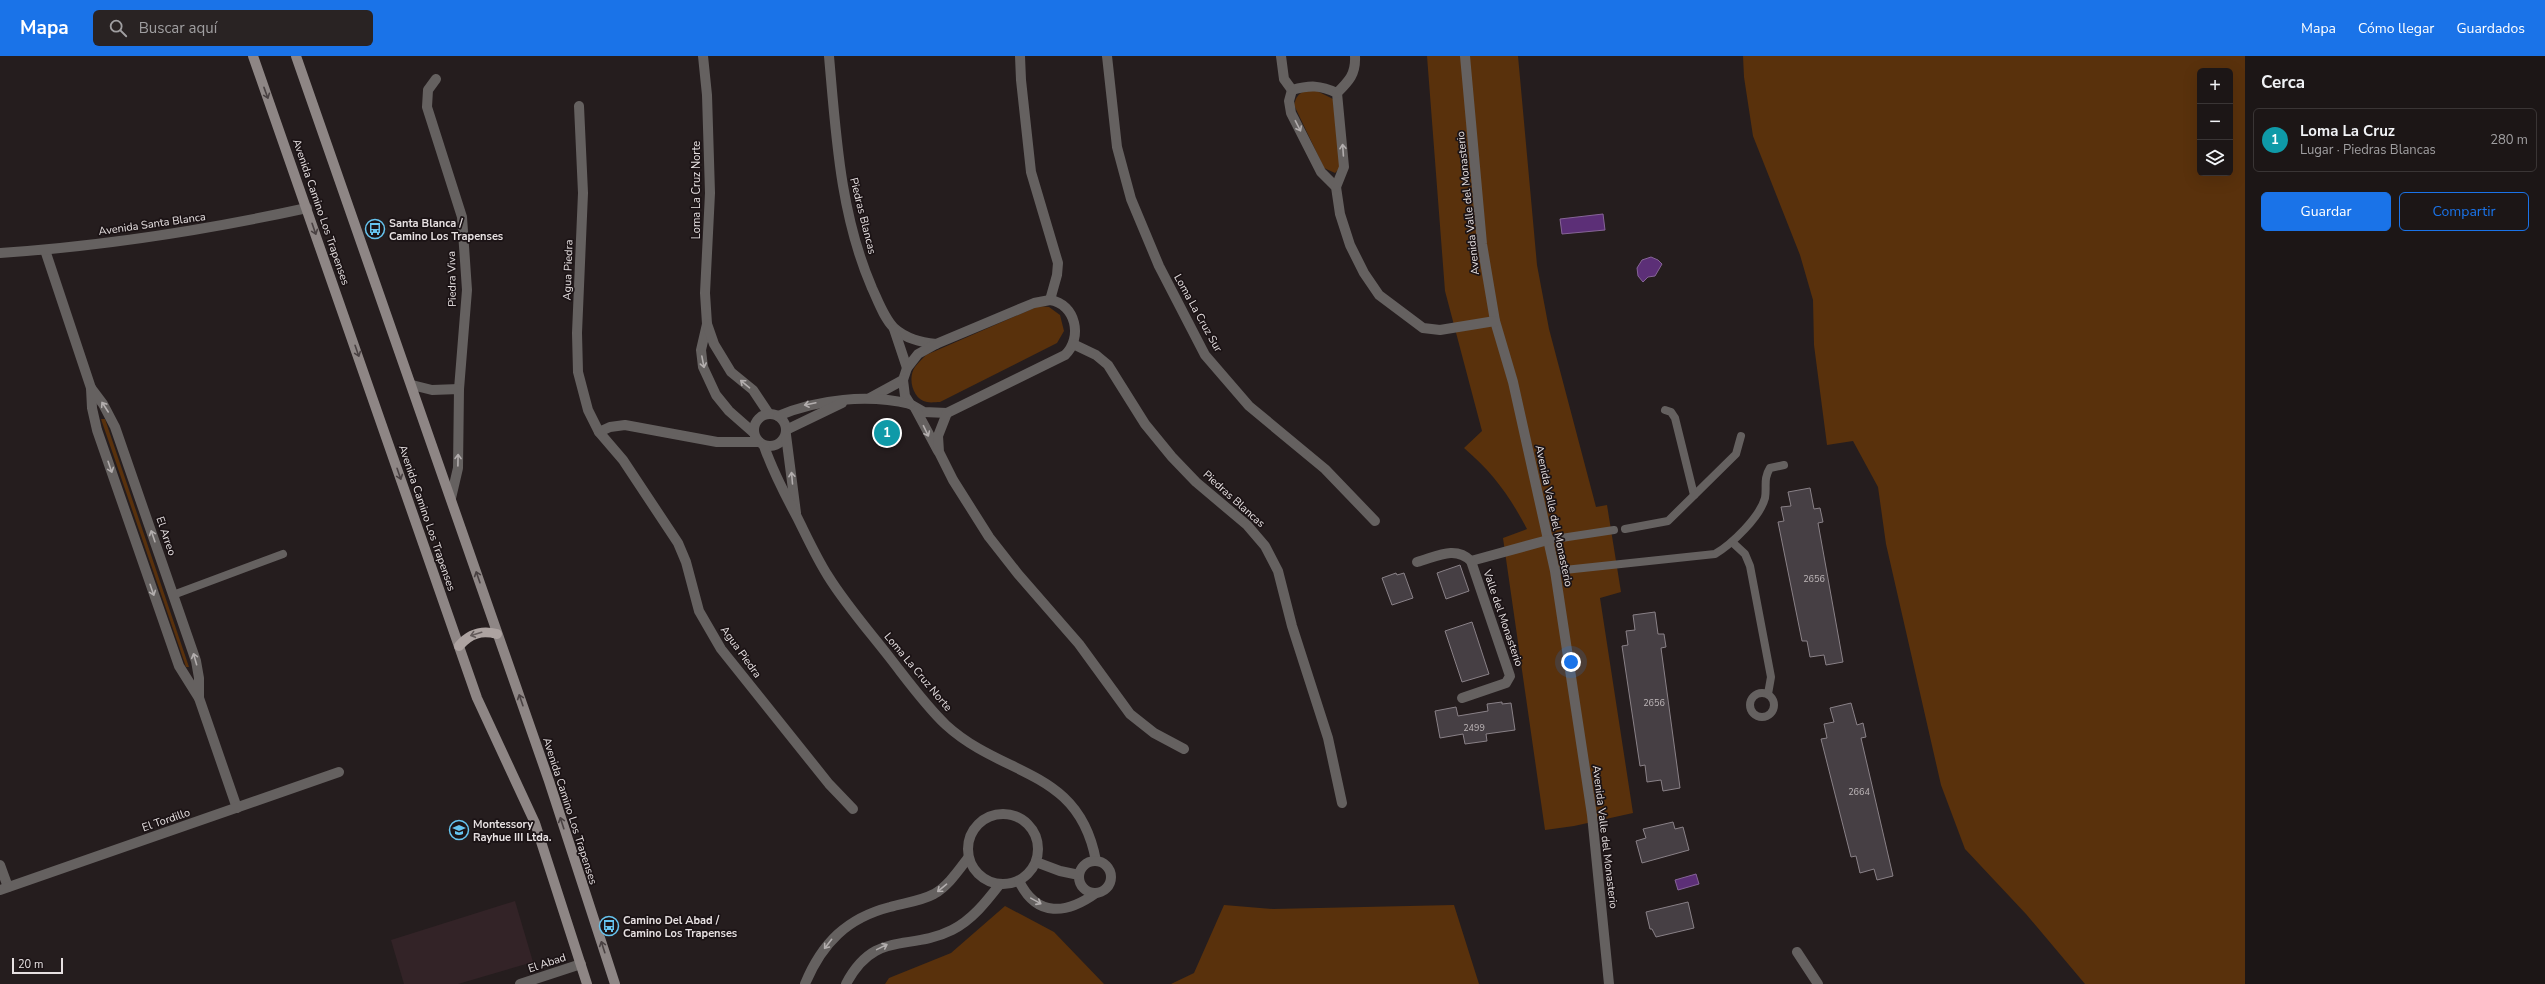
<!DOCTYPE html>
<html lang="es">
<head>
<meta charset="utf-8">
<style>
  :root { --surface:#1c1616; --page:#292323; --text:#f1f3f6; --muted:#a09fa1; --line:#3a3535; --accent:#1a73e8 }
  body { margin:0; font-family:"Nunito Sans",sans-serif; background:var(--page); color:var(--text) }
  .controls { position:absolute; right:12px; top:12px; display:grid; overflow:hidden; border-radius:6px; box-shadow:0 4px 16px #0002 }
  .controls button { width:36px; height:36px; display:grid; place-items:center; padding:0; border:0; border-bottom:1px solid var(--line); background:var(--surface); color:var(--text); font:20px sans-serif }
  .scale { position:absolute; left:12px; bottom:10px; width:51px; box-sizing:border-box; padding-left:4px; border:2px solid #e7e1e2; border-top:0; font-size:11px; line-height:14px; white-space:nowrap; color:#e7e1e2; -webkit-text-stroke:3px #1b1315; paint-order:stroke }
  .you { position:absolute; left:1571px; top:606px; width:14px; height:14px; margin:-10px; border:3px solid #fff; border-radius:50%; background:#1a73e8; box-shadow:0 0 0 6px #1a73e833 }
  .badge { display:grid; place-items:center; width:26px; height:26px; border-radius:50%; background:var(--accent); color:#fff; font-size:13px; font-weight:700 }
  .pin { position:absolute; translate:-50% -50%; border:2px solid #fff; box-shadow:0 1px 4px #0006 }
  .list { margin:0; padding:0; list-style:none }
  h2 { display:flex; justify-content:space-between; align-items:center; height:52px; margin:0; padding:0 16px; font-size:17px }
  h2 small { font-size:13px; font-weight:400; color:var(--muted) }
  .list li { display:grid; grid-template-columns:26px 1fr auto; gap:12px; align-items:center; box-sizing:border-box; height:64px; margin:0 8px 8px; padding:0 8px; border:1px solid var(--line); border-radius:6px }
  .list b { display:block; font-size:15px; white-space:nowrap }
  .list p { margin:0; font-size:13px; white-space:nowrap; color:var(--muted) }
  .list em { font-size:13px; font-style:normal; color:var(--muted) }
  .actions { display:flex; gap:8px; padding:12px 16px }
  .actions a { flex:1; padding:9px 0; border:1px solid var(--accent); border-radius:6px; text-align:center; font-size:14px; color:var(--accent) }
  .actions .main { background:var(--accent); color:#fff }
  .icon { flex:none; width:22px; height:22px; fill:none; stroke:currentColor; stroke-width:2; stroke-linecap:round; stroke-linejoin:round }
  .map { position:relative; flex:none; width:2245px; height:928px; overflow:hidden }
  header { display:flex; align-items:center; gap:24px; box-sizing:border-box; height:56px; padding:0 20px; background:var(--accent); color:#fff }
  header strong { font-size:19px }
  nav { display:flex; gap:22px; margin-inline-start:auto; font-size:14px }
  .search { width:280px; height:36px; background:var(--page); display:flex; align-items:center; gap:10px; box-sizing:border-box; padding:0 14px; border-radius:6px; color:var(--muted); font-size:15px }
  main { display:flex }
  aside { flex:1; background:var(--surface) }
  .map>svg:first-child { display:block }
  .built { fill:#332327 }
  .green { fill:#59310c; fill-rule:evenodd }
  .water { fill:#5c2f77; stroke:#866497 }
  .building { fill:#463f44; stroke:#898187 }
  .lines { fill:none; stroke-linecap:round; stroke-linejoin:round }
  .lane { stroke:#656160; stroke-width:8 }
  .street { stroke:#656160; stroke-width:10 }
  .secondary { stroke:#8e8685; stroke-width:10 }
  .primary { stroke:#ada3a1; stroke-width:10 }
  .oneway { stroke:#494142 }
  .oneway2 { stroke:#b3aeae }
  .oneway3 { stroke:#645b5b }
  .labels { text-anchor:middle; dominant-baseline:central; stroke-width:3.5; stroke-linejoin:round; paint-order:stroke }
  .number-label { font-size:9px; fill:#bfb8ba }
  .street-label { font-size:11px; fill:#e7e1e2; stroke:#1b1315 }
  .poi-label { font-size:11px; font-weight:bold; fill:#e7e1e2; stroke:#1b1315; text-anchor:start }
</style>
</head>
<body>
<header>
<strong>Mapa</strong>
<div class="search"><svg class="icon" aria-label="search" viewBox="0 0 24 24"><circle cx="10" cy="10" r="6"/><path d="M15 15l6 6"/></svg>Buscar aquí</div>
<nav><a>Mapa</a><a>Cómo llegar</a><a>Guardados</a></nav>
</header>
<main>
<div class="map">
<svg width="2245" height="928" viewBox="0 0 2245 928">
  <rect width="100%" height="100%" fill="#251d1e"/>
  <polygon class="built" points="515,845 533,906 458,928 404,928 391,884"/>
  <g class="green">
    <path d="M1427 0H1518L1537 209 1549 273 1596 451 1607 449 1621 536 1600 542 1633 757 1574 770 1545 774 1503 482 1527 473C1509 439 1493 417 1464 392L1482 375 1445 235Z"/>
    <path d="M1743 0H2245V928H2085L2026 858 1965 793 1941 729 1886 488 1878 431 1853 385 1827 389 1814 289 1813 244 1800 199 1753 80 1744 21ZM2200 15H2230V117H2200Z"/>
    <path d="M1315 34 1333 43 1340 112 1335 117 1324 112 1294 49C1297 36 1303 35 1315 34Z"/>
    <path d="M1039 250 1049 251 1060 259 1064 275 1057 287 940 346C936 346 931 347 927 346 913 344 907 322 915 311 918 307 922 303 926 299Z"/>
    <polygon points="101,363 105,363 189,611 186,611 184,605"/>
    <polygon points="1224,849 1273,853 1454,849 1479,928 1171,928 1194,917"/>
    <polygon points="1005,850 1054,876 1104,928 885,928 889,922 951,897"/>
  </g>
  <g class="water">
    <polygon points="1603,158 1605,174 1562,178 1560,163"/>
    <polygon points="1651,201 1658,204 1662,208 1655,220 1648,221 1643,226 1638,220 1637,212 1642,204"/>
    <polygon points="1696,818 1699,828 1678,834 1675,824"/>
  </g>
  <g class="building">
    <polygon points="1810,432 1814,453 1820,452 1823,466 1818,467 1843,606 1826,609 1824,599 1810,601 1807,585 1802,585 1778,466 1784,465 1781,451 1791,450 1788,436"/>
    <polygon points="1460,509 1469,535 1446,543 1437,517"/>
    <polygon points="1396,517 1397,519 1404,517 1413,542 1392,549 1382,522"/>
    <polygon points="1655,556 1658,578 1664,578 1666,591 1661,592 1680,732 1663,735 1661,724 1647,726 1645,709 1640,710 1622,590 1628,589 1626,575 1635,574 1633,559"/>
    <polygon points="1472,566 1489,618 1462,626 1445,575"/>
    <polygon points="1502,646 1502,648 1511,647 1515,674 1486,678 1487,685 1465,688 1463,678 1440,682 1435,655 1456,651 1458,660 1488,655 1487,648"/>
    <polygon points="1851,647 1857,669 1863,667 1866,681 1861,682 1893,820 1877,824 1874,813 1860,817 1856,800 1851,801 1821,683 1827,682 1824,668 1834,666 1830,652"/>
    <polygon points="1673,766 1675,773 1683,771 1689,794 1642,807 1636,785 1646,782 1643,773"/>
    <polygon points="1688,846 1694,872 1656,881 1652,873 1650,873 1646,856"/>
  </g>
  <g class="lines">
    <g class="lane">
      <polyline points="1665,354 1671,356 1675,362 1694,439"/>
      <polyline points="1625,473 1668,465 1736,398 1741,380"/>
      <polyline points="1548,484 1614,474"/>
      <polyline points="1732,486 1745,498 1750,510 1771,621 1768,638"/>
      <path d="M1555 515 1715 498C1732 488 1760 461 1765 442 1767 431 1763 423 1770 412L1784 409"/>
      <polyline points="173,539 283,498"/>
      <circle cx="1762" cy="649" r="12"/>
    </g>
    <g class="street">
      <polyline points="703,0 707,39 710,137 705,237 707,268 701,294 703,311 716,339 729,355 754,377"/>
      <path d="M829 0C836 79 840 158 872 232 878 245 884 262 894 272 906 283 921 286 936 288"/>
      <polyline points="1020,0 1021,24 1031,116 1058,207 1057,219 1050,244"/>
      <polyline points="1107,0 1117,91 1131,143 1159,210 1205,299 1249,350 1325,413 1375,465"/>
      <polyline points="1281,0 1284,23 1292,34"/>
      <polyline points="1465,0 1482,188 1495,265 1513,326 1555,515 1592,759 1609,928"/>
      <polyline points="436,23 428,34 427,51 462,161 467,234 459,333"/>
      <polyline points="1292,34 1289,45 1291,57 1321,116 1336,131 1340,158 1350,189 1364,217 1379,239 1423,272 1440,274 1495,265"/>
      <path d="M1292 34C1310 29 1320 29 1337 37L1344 111 1336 131"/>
      <path d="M1337 37C1349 25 1356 18 1355 0"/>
      <polyline points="579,50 583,137 577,277 578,316 588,354 599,376 623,404 678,487 686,506 699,555 721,593 829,728 853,753"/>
      <polyline points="45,194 91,332 92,352 97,374 179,610 199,642 237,752"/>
      <path d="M0 197C104 190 206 174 307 152"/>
      <path d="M1050 244C1076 248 1083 282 1065 299L947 357 924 356 910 348 905 340 903 324 907 312 918 298 936 288 1034 247Z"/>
      <polyline points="707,268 714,288 731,316 753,334 769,358"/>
      <polyline points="894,273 907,312"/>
      <polyline points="1073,288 1096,299 1108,309 1145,368 1172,401 1196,426 1247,469 1265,490 1278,515 1292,570 1328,682 1342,747"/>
      <polyline points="412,329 432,334 459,333 458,412 451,442"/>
      <polyline points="91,332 103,348 115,371 196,605 199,622 199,642"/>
      <polyline points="870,342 903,324"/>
      <polyline points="915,352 938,395"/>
      <polyline points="947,357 938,380 939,396 953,424 989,481 1018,518 1079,588 1130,658 1154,677 1184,693"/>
      <circle cx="770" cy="374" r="16"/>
      <path d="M778 360C818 343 868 338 910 348"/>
      <polyline points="786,374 842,347"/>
      <polyline points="599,376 610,371 625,369 717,386 759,386"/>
      <polyline points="786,379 796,457"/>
      <path d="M764 390C773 416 784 437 797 461 807 481 816 501 828 520 846 549 869 575 890 602 908 625 925 649 946 669 1004 722 1079 712 1096 805"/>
      <polyline points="1471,505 1548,484"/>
      <path d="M1417 506C1436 501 1455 489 1471 505L1510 620 1506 627 1462 642"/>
      <circle cx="1003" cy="793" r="35"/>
      <circle cx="1095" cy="821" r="16"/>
      <polyline points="1036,806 1060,815 1079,819"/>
      <polyline points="0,809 8,831"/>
      <path d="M1019 825C1037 862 1067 858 1096 837"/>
      <polyline points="0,834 339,716"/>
      <polyline points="1797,896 1818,928"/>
      <polyline points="520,928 581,908"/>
      <path d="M805 928C822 887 847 862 890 851 904 847 921 845 934 838 948 830 958 815 968 802"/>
      <path d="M846 928C875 873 908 896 952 874 972 864 986 846 1000 828"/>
    </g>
    <g class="secondary">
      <polyline points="253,0 477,642 535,767 587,928"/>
      <polyline points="296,0 549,725 615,928"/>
    </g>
    <path class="primary" d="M459 590C470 577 482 574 497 578"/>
  </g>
  <defs><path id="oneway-shaft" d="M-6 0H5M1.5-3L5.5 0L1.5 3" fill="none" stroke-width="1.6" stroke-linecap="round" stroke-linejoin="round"/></defs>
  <g class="oneway">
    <use href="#oneway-shaft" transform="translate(266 37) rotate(70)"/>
    <use href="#oneway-shaft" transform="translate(314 173) rotate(71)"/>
    <use href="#oneway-shaft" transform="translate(357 295) rotate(71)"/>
    <use href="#oneway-shaft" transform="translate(399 418) rotate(71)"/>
    <use href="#oneway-shaft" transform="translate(478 521) rotate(-109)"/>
    <use href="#oneway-shaft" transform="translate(521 644) rotate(-109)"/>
    <use href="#oneway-shaft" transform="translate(562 767) rotate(-108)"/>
    <use href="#oneway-shaft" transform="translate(603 891) rotate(-108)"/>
  </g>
  <g class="oneway2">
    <use href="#oneway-shaft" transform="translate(1298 70) rotate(63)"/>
    <use href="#oneway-shaft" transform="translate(1343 94) rotate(-94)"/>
    <use href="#oneway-shaft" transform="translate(703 306) rotate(79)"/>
    <use href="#oneway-shaft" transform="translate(745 328) rotate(-140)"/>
    <use href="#oneway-shaft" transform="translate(810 348) rotate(168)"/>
    <use href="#oneway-shaft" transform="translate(105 351) rotate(-123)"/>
    <use href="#oneway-shaft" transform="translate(926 375) rotate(64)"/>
    <use href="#oneway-shaft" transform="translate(458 404) rotate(-89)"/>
    <use href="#oneway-shaft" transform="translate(110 411) rotate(71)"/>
    <use href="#oneway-shaft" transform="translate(792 422) rotate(-95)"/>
    <use href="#oneway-shaft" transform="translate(153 480) rotate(-109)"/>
    <use href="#oneway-shaft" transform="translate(152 534) rotate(71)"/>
    <use href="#oneway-shaft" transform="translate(195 603) rotate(-106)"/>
    <use href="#oneway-shaft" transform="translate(942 832) rotate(140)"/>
    <use href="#oneway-shaft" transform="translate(1036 845) rotate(29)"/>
    <use href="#oneway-shaft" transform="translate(828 888) rotate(128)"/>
    <use href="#oneway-shaft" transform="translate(882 891) rotate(-26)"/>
  </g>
  <use class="oneway3" href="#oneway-shaft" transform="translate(476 578) rotate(163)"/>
  <defs>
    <g id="bus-ring" transform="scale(1)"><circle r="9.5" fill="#1b1315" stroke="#66c4ef" stroke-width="1.5"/><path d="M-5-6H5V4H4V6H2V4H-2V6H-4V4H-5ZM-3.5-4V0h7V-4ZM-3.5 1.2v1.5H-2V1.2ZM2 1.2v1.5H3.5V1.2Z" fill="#66c4ef"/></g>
    <g id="school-ring" transform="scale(1)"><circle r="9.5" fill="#1b1315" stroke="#66c4ef" stroke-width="1.5"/><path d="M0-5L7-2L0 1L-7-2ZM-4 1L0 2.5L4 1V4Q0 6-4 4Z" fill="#66c4ef"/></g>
  </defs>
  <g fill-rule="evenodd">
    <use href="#bus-ring" x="375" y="173"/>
    <use href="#school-ring" x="459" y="774"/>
    <use href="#bus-ring" x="609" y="870"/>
  </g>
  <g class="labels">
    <g class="number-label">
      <text x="1814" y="523">2656</text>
      <text x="1654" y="647">2656</text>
      <text x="1474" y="672">2499</text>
      <text x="1859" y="736">2664</text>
    </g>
    <g class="street-label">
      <text transform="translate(696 134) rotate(-90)">Loma La Cruz Norte</text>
      <text transform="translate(1468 147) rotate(-96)">Avenida Valle del Monasterio</text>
      <text transform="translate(321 156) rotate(71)">Avenida Camino Los Trapenses</text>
      <text transform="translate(863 160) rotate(76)">Piedras Blancas</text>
      <text transform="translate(152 168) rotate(-8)">Avenida Santa Blanca</text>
      <text transform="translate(568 214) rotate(-88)">Agua Piedra</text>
      <text transform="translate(452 223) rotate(-91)">Piedra Viva</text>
      <text transform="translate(1198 257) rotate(61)">Loma La Cruz Sur</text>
      <text transform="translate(1234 443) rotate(42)">Piedras Blancas</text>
      <text transform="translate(1554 460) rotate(78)">Avenida Valle del Monasterio</text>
      <text transform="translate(427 462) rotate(71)">Avenida Camino Los Trapenses</text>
      <text transform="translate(166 480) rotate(71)">El Arreo</text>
      <text transform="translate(1503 562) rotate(71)">Valle del Monasterio</text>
      <text transform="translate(741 596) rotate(54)">Agua Piedra</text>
      <text transform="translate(918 616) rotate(50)">Loma La Cruz Norte</text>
      <text transform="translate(570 755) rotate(72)">Avenida Camino Los Trapenses</text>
      <text transform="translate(166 764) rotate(-19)">El Tordillo</text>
      <text transform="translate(1605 781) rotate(83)">Avenida Valle del Monasterio</text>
      <text transform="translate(547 907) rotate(-18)">El Abad</text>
    </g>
    <g class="poi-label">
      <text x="389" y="167">Santa Blanca /<tspan x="389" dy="13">Camino Los Trapenses</tspan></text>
      <text x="473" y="768">Montessory<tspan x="473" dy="13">Rayhue III Ltda.</tspan></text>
      <text x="623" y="864">Camino Del Abad /<tspan x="623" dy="13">Camino Los Trapenses</tspan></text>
    </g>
  </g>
</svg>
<div class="controls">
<button>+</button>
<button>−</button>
<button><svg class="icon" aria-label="layers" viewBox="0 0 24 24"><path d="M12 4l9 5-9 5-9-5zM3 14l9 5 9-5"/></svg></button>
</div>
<div class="scale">20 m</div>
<div class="you"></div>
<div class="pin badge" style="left:887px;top:377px;background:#0f9aa8">1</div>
</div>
<aside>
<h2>Cerca<small></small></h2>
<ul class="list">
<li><span class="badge" style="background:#0f9aa8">1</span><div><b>Loma La Cruz</b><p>Lugar · Piedras Blancas</p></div><em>280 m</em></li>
</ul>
<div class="actions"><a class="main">Guardar</a><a>Compartir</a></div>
</aside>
</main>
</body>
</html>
